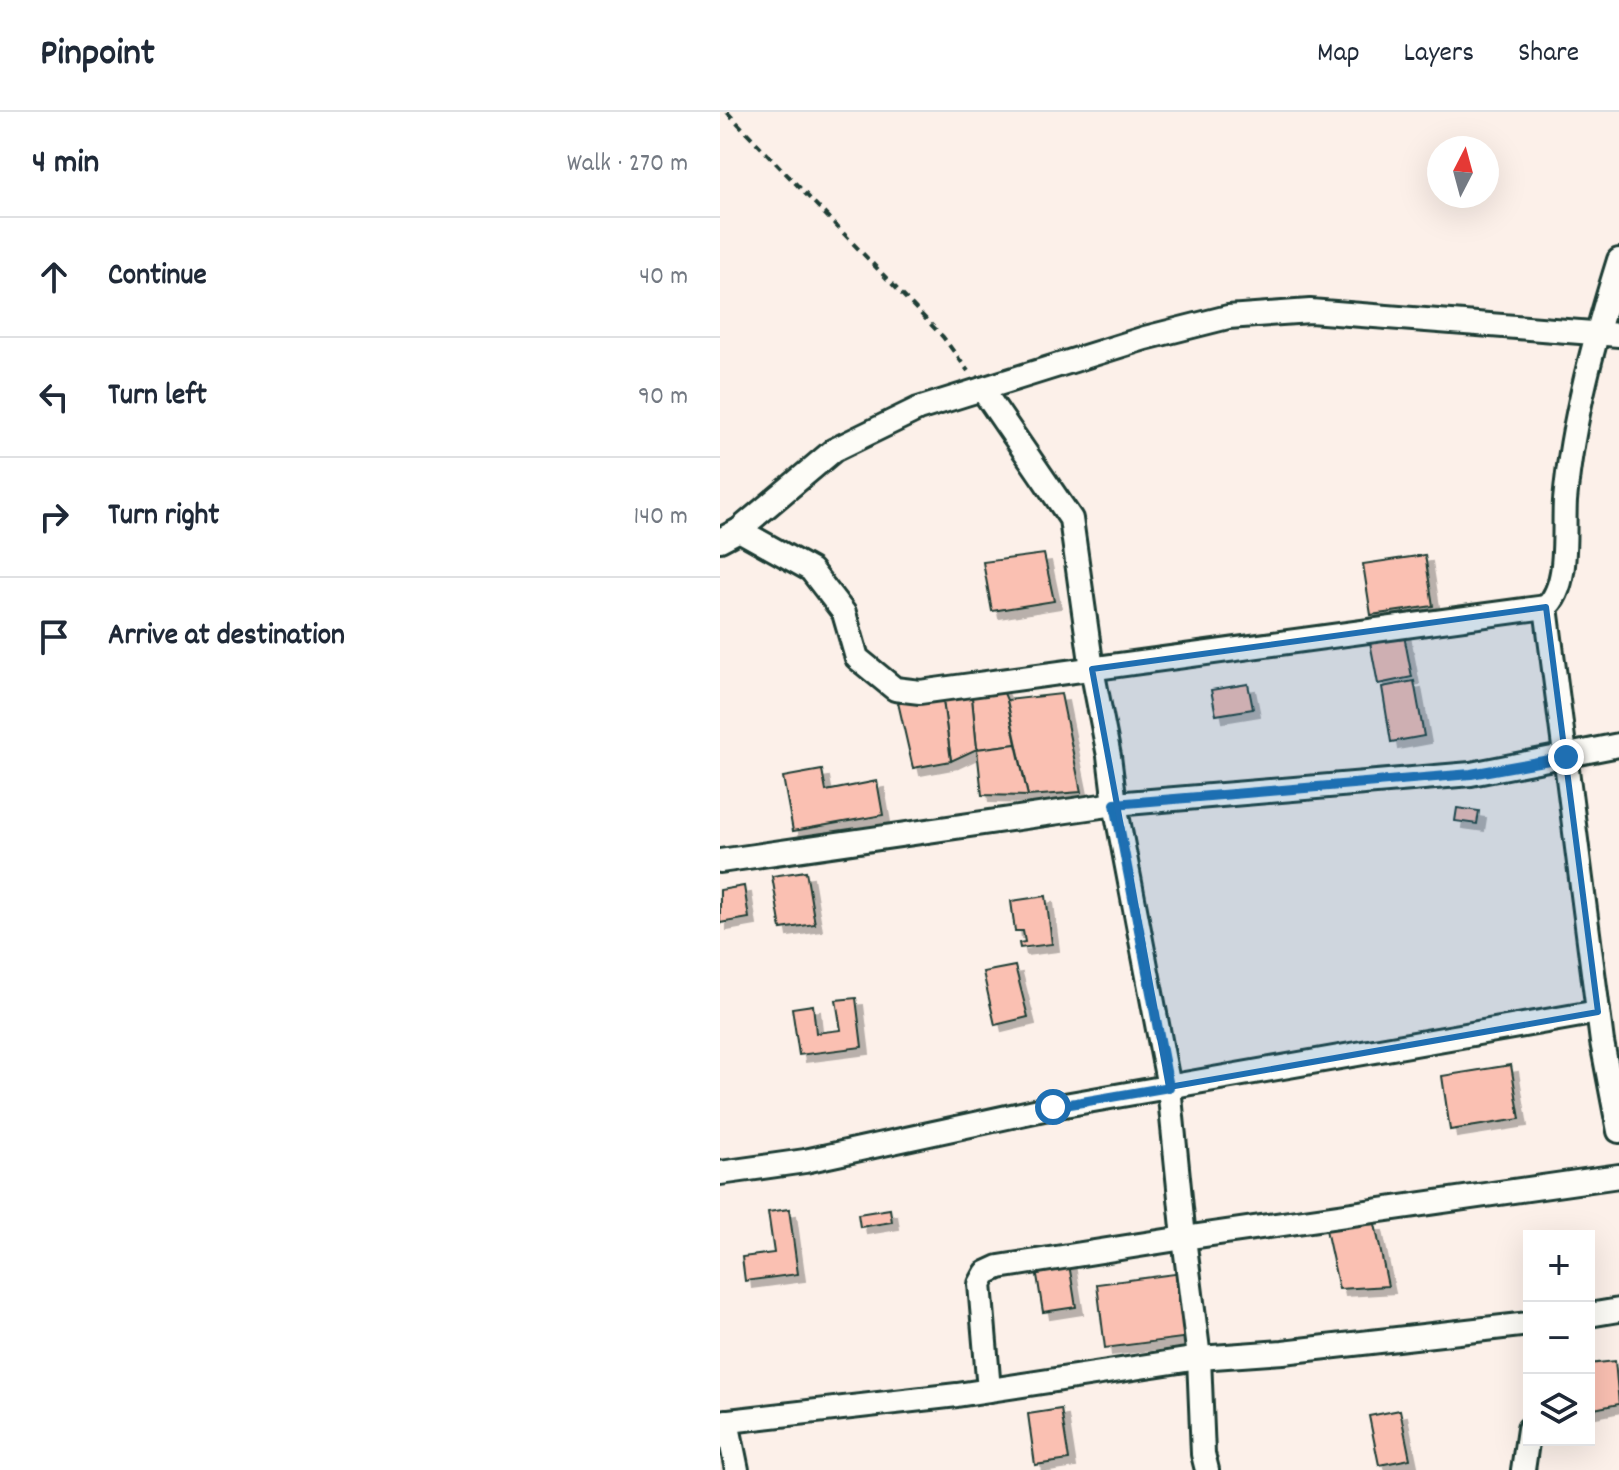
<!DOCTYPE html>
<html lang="en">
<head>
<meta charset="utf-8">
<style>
  :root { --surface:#fff; --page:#f2f2f3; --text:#1f2937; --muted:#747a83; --line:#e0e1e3 }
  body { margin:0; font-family:Dekko,sans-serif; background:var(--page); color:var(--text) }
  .controls { position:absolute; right:24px; bottom:24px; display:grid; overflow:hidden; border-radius:0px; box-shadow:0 8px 32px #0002 }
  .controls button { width:72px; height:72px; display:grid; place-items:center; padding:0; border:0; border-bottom:2px solid var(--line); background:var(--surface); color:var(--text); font:40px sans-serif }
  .compass { position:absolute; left:707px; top:24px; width:72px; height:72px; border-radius:50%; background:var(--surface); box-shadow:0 8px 32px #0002; rotate:6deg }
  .stop { position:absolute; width:24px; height:24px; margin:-18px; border:6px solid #1f6fb2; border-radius:50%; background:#fff }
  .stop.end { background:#1f6fb2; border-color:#fff; box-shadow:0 2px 8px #0008 }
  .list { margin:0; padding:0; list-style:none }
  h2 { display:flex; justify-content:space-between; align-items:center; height:104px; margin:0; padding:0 32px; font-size:34px }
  h2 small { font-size:26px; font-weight:400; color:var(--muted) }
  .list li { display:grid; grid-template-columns:52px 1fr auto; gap:24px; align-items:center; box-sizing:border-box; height:120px; padding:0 32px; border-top:2px solid var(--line) }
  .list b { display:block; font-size:30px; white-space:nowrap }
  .list em { font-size:26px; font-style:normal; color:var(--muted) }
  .icon { flex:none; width:44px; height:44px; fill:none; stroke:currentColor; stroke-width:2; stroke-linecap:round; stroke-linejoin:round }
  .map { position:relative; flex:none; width:899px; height:1358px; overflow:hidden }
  header { display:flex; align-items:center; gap:48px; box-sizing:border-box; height:112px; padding:0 40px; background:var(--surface); border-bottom:2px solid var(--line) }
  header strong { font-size:38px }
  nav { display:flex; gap:44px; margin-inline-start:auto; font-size:28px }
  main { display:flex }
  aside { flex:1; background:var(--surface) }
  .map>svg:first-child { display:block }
  .building { fill:#fac0b2; stroke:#1f3d34; stroke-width:2; filter:url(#shadow) }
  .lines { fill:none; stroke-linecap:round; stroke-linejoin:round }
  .street-casing { stroke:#1f3d34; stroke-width:28 }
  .path { stroke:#1f3d34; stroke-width:4; stroke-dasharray:8 6; stroke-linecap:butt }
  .street { stroke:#fdfcf7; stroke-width:22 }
  .route { stroke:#1f6fb2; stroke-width:10 }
  .marked { fill:#1f6fb2; fill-opacity:0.2; stroke:#1f6fb2; stroke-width:6; stroke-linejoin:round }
</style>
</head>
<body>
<header>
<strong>Pinpoint</strong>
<nav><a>Map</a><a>Layers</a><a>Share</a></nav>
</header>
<main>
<aside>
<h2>4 min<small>Walk · 270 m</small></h2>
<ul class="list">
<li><svg class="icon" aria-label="ahead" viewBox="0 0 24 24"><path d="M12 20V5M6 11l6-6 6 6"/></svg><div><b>Continue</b></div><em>40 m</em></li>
<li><svg class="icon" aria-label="left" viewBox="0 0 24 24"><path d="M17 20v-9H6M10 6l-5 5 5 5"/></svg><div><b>Turn left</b></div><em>90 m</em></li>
<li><svg class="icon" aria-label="right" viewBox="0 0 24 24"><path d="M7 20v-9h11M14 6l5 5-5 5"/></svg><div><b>Turn right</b></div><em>140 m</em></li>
<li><svg class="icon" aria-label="arrive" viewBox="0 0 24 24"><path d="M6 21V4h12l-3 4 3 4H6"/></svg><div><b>Arrive at destination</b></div></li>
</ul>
</aside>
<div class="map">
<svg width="899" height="1358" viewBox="0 0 899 1358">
  <defs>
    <filter id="shadow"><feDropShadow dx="7" dy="7" stdDeviation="0" flood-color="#0004"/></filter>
  </defs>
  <rect width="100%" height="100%" fill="#fcf0e9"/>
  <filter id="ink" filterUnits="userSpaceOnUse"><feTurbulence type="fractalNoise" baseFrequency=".0125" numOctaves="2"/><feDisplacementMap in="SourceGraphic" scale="16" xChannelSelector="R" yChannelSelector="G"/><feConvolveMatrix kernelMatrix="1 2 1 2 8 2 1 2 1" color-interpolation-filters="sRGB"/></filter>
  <g filter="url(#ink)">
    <g class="building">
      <polygon points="324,442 334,489 272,499 263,450"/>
      <polygon points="705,443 713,494 651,503 643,452"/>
      <polygon points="683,518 692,565 658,572 649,525"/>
      <polygon points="694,569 704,624 671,630 662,575"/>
      <polygon points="280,572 287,588 296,632 257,637 251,576"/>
      <polygon points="528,572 533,597 496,603 491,578"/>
      <polygon points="251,576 257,637 231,649 222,581"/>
      <polygon points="222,581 231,649 193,656 177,586"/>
      <polygon points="341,582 361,680 308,684 287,588"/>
      <polygon points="296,632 308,684 262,683 257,637"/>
      <polygon points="102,658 106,679 157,669 163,703 73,719 63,665"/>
      <polygon points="737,696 759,699 757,712 735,709"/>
      <polygon points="86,759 95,812 61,817 52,764"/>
      <polygon points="24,774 29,806 0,811 0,778"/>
      <polygon points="326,784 332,832 300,836 299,831 305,830 303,819 295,819 291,789"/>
      <polygon points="295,854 308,905 275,913 263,860"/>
      <polygon points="136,886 142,935 79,943 72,896 93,893 96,921 121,918 116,888"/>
      <polygon points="791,953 800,1007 730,1018 722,964"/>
      <polygon points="69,1097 78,1162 25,1169 22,1145 54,1141 48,1100"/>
      <polygon points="170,1097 172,1110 140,1115 138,1102"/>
      <polygon points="655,1112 668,1174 619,1177 605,1113"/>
      <polygon points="348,1146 356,1195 323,1200 315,1151"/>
      <polygon points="462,1161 470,1225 385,1236 377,1172"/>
      <polygon points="895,1249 899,1292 869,1298 869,1252"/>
      <polygon points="341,1297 349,1348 315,1353 308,1302"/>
      <polygon points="680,1298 690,1347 659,1353 649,1304"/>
    </g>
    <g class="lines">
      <g class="street-casing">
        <g id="street">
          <path d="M899 148C875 225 852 308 845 389 843 419 850 474 826 495L882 930 899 1019"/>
          <polyline points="262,277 351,407 372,557 389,644 395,692 449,975 464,1126 479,1246 483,1342 487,1358"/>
          <polyline points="19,418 91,458 124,501 137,546 175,577 200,580 826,495"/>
          <polyline points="0,428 19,418 114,338 198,297 425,226 508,205 590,199 899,223"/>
          <polyline points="0,749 395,692 751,662 899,633"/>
          <polyline points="0,1061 85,1049 333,995 878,900"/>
          <polyline points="869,1203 899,1198"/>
          <polyline points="269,1278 260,1172 266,1161 279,1155 464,1126 899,1064"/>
          <polyline points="7,1309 17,1358"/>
          <polyline points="0,1310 237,1283 479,1246 563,1240 809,1212"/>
          <polyline points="803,1358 809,1317"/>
        </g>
      </g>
      <polyline class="path" points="7,0 223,225 248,259"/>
      <use href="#street" class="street"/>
    </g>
  </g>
  <g class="lines" filter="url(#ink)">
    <polyline class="route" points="333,995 449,975 395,692 751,662 846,645"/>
  </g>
  <path class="marked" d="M826 495 878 900 449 975 372 557Z"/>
</svg>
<div class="controls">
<button>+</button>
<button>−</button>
<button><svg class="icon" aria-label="layers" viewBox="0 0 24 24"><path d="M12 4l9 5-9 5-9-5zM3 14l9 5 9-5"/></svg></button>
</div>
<svg class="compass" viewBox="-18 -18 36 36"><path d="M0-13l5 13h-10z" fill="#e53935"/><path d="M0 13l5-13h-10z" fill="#747a83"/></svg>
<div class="stop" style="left:333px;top:995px"></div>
<div class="stop end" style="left:846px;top:645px"></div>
</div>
</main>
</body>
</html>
